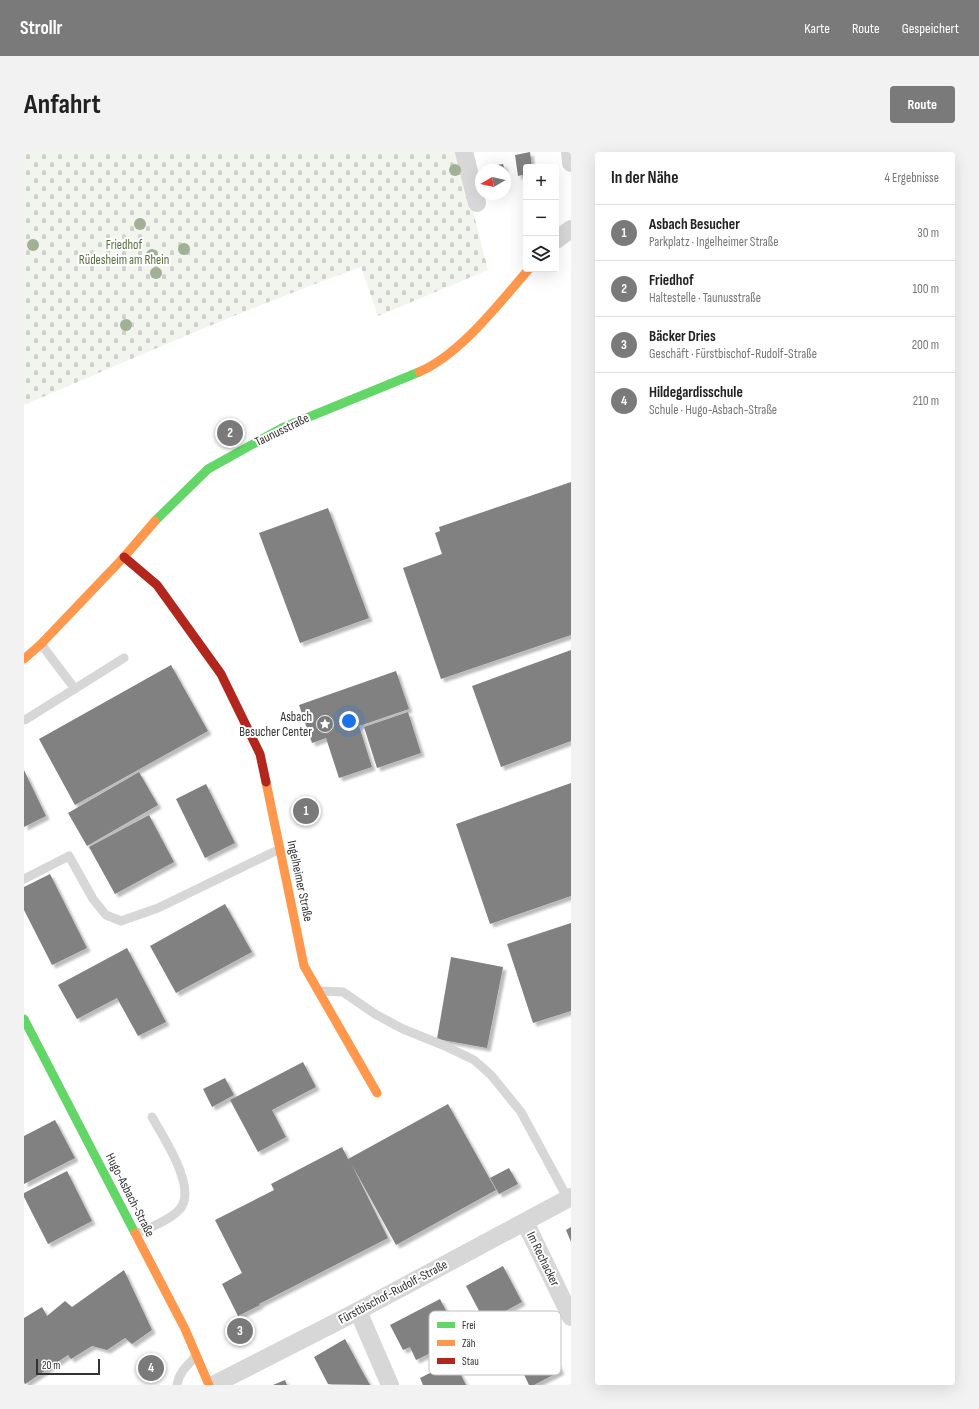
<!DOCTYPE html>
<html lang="de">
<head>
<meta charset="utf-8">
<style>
  :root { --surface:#fff; --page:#f2f2f2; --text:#222; --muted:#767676; --line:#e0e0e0; --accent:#7a7a7a }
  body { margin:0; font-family:"Sofia Sans Condensed",sans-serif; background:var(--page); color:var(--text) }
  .controls { position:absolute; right:12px; top:12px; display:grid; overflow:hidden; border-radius:4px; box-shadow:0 4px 16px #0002 }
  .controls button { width:36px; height:36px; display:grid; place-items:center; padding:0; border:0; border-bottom:1px solid var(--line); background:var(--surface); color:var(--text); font:20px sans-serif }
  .compass { position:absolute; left:451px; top:12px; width:36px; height:36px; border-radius:50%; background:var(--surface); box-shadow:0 4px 16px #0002; rotate:261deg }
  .scale { position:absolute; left:12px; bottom:10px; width:64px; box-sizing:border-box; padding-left:4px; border:2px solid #333; border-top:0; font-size:11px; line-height:14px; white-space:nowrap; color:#333; -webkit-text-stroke:3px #fff; paint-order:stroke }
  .you { position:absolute; left:325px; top:569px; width:14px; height:14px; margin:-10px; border:3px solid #fff; border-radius:50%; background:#1a73e8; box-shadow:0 0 0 6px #1a73e833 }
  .badge { display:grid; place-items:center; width:26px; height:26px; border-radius:50%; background:var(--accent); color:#fff; font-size:13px; font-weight:700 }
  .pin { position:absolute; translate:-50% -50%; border:2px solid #fff; box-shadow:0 1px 4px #0006 }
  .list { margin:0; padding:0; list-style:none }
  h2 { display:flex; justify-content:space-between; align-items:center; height:52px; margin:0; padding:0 16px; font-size:17px }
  h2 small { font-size:13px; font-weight:400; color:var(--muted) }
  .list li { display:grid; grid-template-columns:26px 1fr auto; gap:12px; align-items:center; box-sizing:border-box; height:56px; padding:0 16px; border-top:1px solid var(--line) }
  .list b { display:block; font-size:15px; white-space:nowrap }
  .list p { margin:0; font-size:13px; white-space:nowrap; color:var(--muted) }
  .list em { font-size:13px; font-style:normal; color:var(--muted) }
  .icon { flex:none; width:22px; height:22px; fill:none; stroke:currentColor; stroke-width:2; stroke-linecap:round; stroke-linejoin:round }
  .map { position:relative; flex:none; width:547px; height:1233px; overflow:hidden; border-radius:4px }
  header { display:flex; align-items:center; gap:24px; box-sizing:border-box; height:56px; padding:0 20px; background:var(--accent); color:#fff }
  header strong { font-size:19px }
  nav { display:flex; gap:22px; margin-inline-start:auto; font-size:14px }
  .intro { display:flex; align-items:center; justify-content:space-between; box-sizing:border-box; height:96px; padding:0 24px }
  h1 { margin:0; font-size:28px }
  .button { padding:10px 18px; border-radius:4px; background:var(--accent); color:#fff; font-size:14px; font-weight:700 }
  main { display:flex; gap:24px; padding:0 24px }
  aside { flex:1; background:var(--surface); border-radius:4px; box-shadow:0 4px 16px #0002 }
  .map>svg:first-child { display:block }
  .cemetery { fill:url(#cemetery-stones) }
  .building { fill:#818181; filter:url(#shadow) }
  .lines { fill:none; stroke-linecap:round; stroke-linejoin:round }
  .lane { stroke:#d7d7d7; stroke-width:9 }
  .street { stroke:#d7d7d7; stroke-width:18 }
  .fast { stroke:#63d668; stroke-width:9 }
  .slow { stroke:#ff974d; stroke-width:9 }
  .jam { stroke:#b3261e; stroke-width:9 }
  .tree { fill:#a2b095 }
  .labels { text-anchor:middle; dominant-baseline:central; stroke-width:4; stroke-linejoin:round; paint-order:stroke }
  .park-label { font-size:13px; fill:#56703f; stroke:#fff }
  .street-label { font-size:13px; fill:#333; stroke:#fff }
  .poi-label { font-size:13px; fill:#333; stroke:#fff; text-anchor:end }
  .key { fill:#fff; stroke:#c2c2c2; stroke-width:1 }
  .key-label { font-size:11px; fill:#333 }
</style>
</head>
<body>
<header>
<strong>Strollr</strong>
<nav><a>Karte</a><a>Route</a><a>Gespeichert</a></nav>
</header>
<div class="intro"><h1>Anfahrt</h1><a class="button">Route</a></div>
<main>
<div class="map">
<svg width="547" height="1233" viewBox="0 0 547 1233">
  <defs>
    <pattern id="cemetery-stones" width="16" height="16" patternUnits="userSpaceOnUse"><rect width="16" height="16" fill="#f1f5ed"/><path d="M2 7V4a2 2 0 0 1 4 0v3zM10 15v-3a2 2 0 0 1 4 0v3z" fill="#cfd2cc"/></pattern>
    <filter id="shadow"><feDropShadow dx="3.5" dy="3.5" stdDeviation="1" flood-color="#0004"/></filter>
  </defs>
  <rect width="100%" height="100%" fill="#fff"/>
  <path class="cemetery" d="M0 0H434L464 118 354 164 337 115C223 156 112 205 0 253Z"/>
  <g class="building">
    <polygon points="506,0 508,15 502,15 502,22 494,24 491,3"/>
    <polygon points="479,12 481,18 468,18 467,14"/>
    <polygon points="547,330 547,483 417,527 379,416 418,402 411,381 416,379 415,375"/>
    <polygon points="304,356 345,466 276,491 235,381"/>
    <polygon points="547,498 547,589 477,615 448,534"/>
    <polygon points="147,513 184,579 51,653 15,587"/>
    <polygon points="372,519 385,557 335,574 348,615 315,626 302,586 288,591 275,553"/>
    <polygon points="384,560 397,601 353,616 340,575"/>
    <polygon points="0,618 22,664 0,675"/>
    <polygon points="115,620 134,653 63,694 44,661"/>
    <polygon points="547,631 547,744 466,772 432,672"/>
    <polygon points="182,632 211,691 181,706 152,647"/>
    <polygon points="125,663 150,710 91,742 65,695"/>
    <polygon points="26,722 63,796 28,813 0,758 0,735"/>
    <polygon points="201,752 228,800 152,841 126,794"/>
    <polygon points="547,771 547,859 509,871 483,792"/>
    <polygon points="103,796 142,870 114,884 93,846 53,867 34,833"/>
    <polygon points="427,805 479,815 463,896 413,887"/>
    <polygon points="279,910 292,935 248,958 262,985 234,1000 206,948"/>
    <polygon points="201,926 210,943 188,955 179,937"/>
    <polygon points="424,952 472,1038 372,1093 327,1011 364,1086 235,1152 236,1153 214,1164 198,1132 218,1121 191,1068 250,1038 247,1032 318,995 324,1007"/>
    <polygon points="31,968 51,1006 0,1032 0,984"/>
    <polygon points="485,1016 494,1032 475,1042 466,1026"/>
    <polygon points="43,1019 68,1069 24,1092 0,1045 0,1041"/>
    <polygon points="547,1075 547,1090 542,1078"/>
    <polygon points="479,1114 498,1150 461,1170 442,1134"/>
    <polygon points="100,1118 128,1178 108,1192 101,1186 83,1198 68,1194 47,1207 44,1203 0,1233 0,1166 18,1155 23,1164 41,1149 48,1155"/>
    <polygon points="416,1147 429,1172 406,1184 413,1198 392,1208 386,1195 379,1198 366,1173"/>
    <polygon points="518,1180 537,1219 510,1233 505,1233 487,1195"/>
    <polygon points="321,1187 336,1215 346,1233 304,1232 290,1205"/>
    <polygon points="430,1209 442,1233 399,1233 396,1226"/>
    <polygon points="261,1228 263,1233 249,1233"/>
  </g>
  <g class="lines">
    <g class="lane">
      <polyline points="17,492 51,537"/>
      <polyline points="1,568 100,506"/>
      <polyline points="0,727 45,704 69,747 82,763 97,769 134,756 256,697"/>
      <polyline points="295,839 319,840 351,862 379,877 421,894 450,908 467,923 497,960 544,1047"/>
      <path d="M112 1082C124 1076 145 1069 155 1058 175 1038 139 985 128 965"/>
      <path d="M153 1233C155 1220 164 1213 172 1204"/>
    </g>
    <g class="street">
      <polyline points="440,0 453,51"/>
      <polyline points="546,0 547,11"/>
      <polyline points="532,88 547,77"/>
      <polyline points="501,1070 547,1165"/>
      <polyline points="334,1159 366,1233"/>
      <polyline points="189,1233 334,1159 547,1045"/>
    </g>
    <g class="fast">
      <polyline points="131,369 184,317 258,276 395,220"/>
      <polyline points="0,867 111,1081"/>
    </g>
    <g class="slow">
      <path d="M395 220C437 202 475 151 505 117"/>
      <polyline points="0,507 17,492 100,405 131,369"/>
      <polyline points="242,630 280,814 353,941"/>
      <polyline points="111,1081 161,1177 185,1233"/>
    </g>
    <polyline class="jam" points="100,405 133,433 197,522 236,602 242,630"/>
  </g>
  <g class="tree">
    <circle cx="431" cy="18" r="6"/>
    <circle cx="116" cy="72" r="6"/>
    <circle cx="9" cy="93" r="6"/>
    <circle cx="160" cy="97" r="6"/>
    <circle cx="128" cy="103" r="6"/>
    <circle cx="132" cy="121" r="6"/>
    <circle cx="102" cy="173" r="6"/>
  </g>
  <defs>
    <g id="sight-disc" transform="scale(0.9)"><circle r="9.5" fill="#7a7a7a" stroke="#fff"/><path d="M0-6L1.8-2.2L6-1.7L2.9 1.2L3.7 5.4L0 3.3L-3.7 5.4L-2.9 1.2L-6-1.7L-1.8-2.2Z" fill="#fff"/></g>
  </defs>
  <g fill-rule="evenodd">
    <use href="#sight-disc" x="301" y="572"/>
  </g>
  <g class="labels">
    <g class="park-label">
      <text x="100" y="93">Friedhof<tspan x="100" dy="15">Rüdesheim am Rhein</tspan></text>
    </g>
    <g class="street-label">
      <text transform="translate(258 278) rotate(-26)">Taunusstraße</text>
      <text transform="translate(276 729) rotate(78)">Ingelheimer Straße</text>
      <text transform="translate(106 1043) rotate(63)">Hugo-Asbach-Straße</text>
      <text transform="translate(519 1107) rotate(64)">Im Rechacker</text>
      <text transform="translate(369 1140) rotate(-28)">Fürstbischof-Rudolf-Straße</text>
    </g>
    <g class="poi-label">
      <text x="288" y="565">Asbach<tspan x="288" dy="15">Besucher Center</tspan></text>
    </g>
  </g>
  <rect x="405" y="1159" width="132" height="64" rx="6" class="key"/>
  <rect x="413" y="1170" width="18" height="6" fill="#63d668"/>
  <rect x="413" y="1188" width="18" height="6" fill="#ff974d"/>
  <rect x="413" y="1206" width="18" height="6" fill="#b3261e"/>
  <g class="key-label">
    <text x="438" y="1177">Frei</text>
    <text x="438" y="1195">Zäh</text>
    <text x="438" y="1213">Stau</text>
  </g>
</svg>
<div class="controls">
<button>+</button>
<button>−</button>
<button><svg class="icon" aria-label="layers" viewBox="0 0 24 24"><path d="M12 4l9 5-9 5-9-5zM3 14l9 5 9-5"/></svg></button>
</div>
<svg class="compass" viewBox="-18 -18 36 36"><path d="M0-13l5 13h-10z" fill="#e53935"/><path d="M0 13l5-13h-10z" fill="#767676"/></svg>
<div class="scale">20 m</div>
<div class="you"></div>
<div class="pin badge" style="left:282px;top:659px">1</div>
<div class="pin badge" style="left:206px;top:281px">2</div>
<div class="pin badge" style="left:216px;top:1179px">3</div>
<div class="pin badge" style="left:127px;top:1216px">4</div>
</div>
<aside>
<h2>In der Nähe<small>4 Ergebnisse</small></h2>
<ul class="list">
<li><span class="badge">1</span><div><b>Asbach Besucher</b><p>Parkplatz · Ingelheimer Straße</p></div><em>30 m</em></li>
<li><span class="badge">2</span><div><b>Friedhof</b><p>Haltestelle · Taunusstraße</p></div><em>100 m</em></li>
<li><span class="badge">3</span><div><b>Bäcker Dries</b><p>Geschäft · Fürstbischof-Rudolf-Straße</p></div><em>200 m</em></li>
<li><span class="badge">4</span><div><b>Hildegardisschule</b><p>Schule · Hugo-Asbach-Straße</p></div><em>210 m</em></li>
</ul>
</aside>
</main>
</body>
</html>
